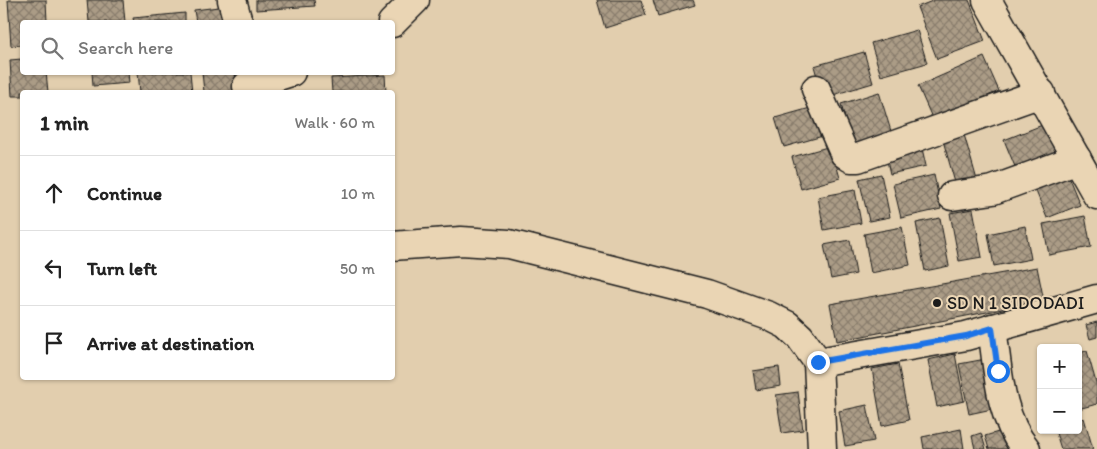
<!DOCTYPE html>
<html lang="en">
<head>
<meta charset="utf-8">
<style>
  :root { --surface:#fff; --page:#f6f6f6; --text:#222; --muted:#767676; --line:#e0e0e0 }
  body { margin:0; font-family:Itim,sans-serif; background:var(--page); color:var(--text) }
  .controls { position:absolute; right:15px; bottom:15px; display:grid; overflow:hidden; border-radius:5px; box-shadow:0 1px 4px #0004 }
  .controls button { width:45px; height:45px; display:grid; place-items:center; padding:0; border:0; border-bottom:1px solid var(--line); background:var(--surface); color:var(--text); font:25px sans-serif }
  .stop { position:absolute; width:15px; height:15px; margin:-11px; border:4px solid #1a73e8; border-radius:50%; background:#fff }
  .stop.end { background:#1a73e8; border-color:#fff; box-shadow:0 1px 5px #0008 }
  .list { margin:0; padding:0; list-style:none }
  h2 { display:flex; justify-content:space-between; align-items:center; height:65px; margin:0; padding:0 20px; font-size:21px }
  h2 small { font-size:16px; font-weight:400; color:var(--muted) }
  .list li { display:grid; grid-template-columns:32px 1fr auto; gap:15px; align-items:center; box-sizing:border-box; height:75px; padding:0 20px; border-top:1px solid var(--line) }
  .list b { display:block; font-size:19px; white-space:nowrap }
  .list em { font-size:16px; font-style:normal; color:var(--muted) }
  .icon { flex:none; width:28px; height:28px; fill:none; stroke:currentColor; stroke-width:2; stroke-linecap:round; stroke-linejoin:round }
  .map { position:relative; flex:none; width:1097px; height:449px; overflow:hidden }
  .search { position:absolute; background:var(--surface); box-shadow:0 1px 4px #0004; left:20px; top:20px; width:375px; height:55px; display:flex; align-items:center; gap:12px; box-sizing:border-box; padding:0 18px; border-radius:5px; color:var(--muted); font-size:19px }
  .panel { position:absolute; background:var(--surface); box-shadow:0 1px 4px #0004; left:20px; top:90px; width:375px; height:290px; border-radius:5px }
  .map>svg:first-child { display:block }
  .building { fill:url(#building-cross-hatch); stroke:#1c1c1c }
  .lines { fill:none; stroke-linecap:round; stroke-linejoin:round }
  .minor-casing { stroke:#1c1c1c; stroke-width:31 }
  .minor { stroke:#ead5b4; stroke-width:28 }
  .route { stroke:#1a73e8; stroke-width:6 }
  .poi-dot { fill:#1c1c1c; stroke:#ead5b4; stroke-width:2 }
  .labels { text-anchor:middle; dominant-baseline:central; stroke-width:4; stroke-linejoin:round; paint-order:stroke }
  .poi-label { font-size:18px; fill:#1c1c1c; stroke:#ead5b4; text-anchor:start }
</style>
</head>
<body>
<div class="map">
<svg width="1097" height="449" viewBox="0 0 1097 449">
  <defs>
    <pattern id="building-cross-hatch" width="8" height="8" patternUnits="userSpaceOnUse" patternTransform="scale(1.25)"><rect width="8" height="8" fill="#ab9c86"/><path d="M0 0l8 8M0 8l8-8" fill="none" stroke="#8a7e6d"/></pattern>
  </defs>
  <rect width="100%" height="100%" fill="#e2ceae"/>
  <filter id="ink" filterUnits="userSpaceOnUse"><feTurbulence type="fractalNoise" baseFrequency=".02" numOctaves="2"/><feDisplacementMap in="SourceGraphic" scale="10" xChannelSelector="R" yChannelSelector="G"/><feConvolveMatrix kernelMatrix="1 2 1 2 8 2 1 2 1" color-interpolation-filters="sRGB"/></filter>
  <g filter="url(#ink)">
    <g class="building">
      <polygon points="8,0 46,0 47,22 22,22 22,45 11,46"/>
      <polygon points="87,0 123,0 125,22 89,22"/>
      <polygon points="256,0 314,0 315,6 256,10"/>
      <polygon points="597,0 641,0 646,15 605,28"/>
      <polygon points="653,0 693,0 695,5 658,16"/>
      <polygon points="935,0 969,0 985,41 937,59 917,7"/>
      <polygon points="227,6 229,22 196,22 194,10"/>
      <polygon points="185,13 185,22 134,22 133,18"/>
      <polygon points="917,30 927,63 881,76 871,43"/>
      <polygon points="864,52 873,83 823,98 814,66"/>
      <polygon points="984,57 999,91 933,120 918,86"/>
      <polygon points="22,59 22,72 46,72 48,92 22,92 22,96 12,96 10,60"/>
      <polygon points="92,72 128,72 129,83 93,86"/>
      <polygon points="138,72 190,72 192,92 140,92"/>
      <polygon points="202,72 235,72 238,92 204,92"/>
      <polygon points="385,75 386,92 332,92 331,78"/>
      <polygon points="879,92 894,141 854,152 841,104"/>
      <polygon points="821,105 830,134 784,147 775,118"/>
      <polygon points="1045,124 1058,158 1018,174 1004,140"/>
      <polygon points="963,131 977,180 956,186 942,137"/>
      <polygon points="921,144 926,166 890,174 885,152"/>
      <polygon points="831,146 840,178 801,189 792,157"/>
      <polygon points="1066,171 1080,205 1047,218 1033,184"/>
      <polygon points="881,174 890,217 869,221 859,179"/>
      <polygon points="934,175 941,209 901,218 893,184"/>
      <polygon points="855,190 861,223 824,230 818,197"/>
      <polygon points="973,209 982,257 959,261 950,213"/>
      <polygon points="1085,216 1091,247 1049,255 1043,224"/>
      <polygon points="940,218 949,266 925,271 916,223"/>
      <polygon points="1025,226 1031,259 994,266 988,234"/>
      <polygon points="902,227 910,265 871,273 864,234"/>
      <polygon points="850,240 856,274 831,279 824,245"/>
      <polygon points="1037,267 1044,301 837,341 830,304"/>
      <polygon points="1097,322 1097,337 1090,339 1086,325"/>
      <polygon points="1087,351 1097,386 1097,404 1078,409 1078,353"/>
      <polygon points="955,354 964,401 937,407 928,360"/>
      <polygon points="991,358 1001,407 969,414 959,364"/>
      <polygon points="898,364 909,420 882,426 872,369"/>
      <polygon points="779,367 781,386 756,390 753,371"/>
      <polygon points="798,392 803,430 782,433 776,395"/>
      <polygon points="867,405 874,441 845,446 839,411"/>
      <polygon points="1084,418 1093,449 1061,449 1055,430 1078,430 1078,420"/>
      <polygon points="961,429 964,449 924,449 922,437"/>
      <polygon points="1005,430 1011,449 989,449 985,436"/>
      <polygon points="981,433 986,449 975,449 972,436"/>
    </g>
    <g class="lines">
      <g class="minor-casing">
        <g id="minor">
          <polyline points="232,0 238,22"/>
          <polyline points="987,0 1097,195"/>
          <polyline points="392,23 415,0"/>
          <polyline points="247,86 291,72"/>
          <polyline points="816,89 844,153 851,158 858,158 1041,93"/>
          <polyline points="952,196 993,190 1077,159"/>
          <polyline points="392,246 461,241 509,244 707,294 769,316 787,325 800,337 818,362 822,449"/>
          <path d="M992 328C998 368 999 417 1026 449"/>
          <polyline points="818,362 966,336 1097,299"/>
        </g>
      </g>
      <use href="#minor" class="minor"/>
    </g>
  </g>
  <g class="lines" filter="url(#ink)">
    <polyline class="route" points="818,362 966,336 992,328 998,371"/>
  </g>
  <circle class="poi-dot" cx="937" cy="303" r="5"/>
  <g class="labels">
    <g class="poi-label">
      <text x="947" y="303">SD N 1 SIDODADI</text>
    </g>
  </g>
</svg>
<div class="controls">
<button>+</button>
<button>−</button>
</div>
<div class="stop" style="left:998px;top:371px"></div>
<div class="stop end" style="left:818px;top:362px"></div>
<div class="search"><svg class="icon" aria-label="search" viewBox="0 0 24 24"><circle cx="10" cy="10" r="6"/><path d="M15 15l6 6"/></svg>Search here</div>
<section class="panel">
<h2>1 min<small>Walk · 60 m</small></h2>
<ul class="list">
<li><svg class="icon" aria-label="ahead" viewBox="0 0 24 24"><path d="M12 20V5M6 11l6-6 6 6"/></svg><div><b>Continue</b></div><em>10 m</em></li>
<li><svg class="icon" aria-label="left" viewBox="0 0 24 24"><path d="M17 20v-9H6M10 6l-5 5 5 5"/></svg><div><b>Turn left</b></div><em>50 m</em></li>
<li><svg class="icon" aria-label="arrive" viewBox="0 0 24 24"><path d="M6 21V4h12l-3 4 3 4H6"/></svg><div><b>Arrive at destination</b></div></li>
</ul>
</section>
</div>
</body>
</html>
